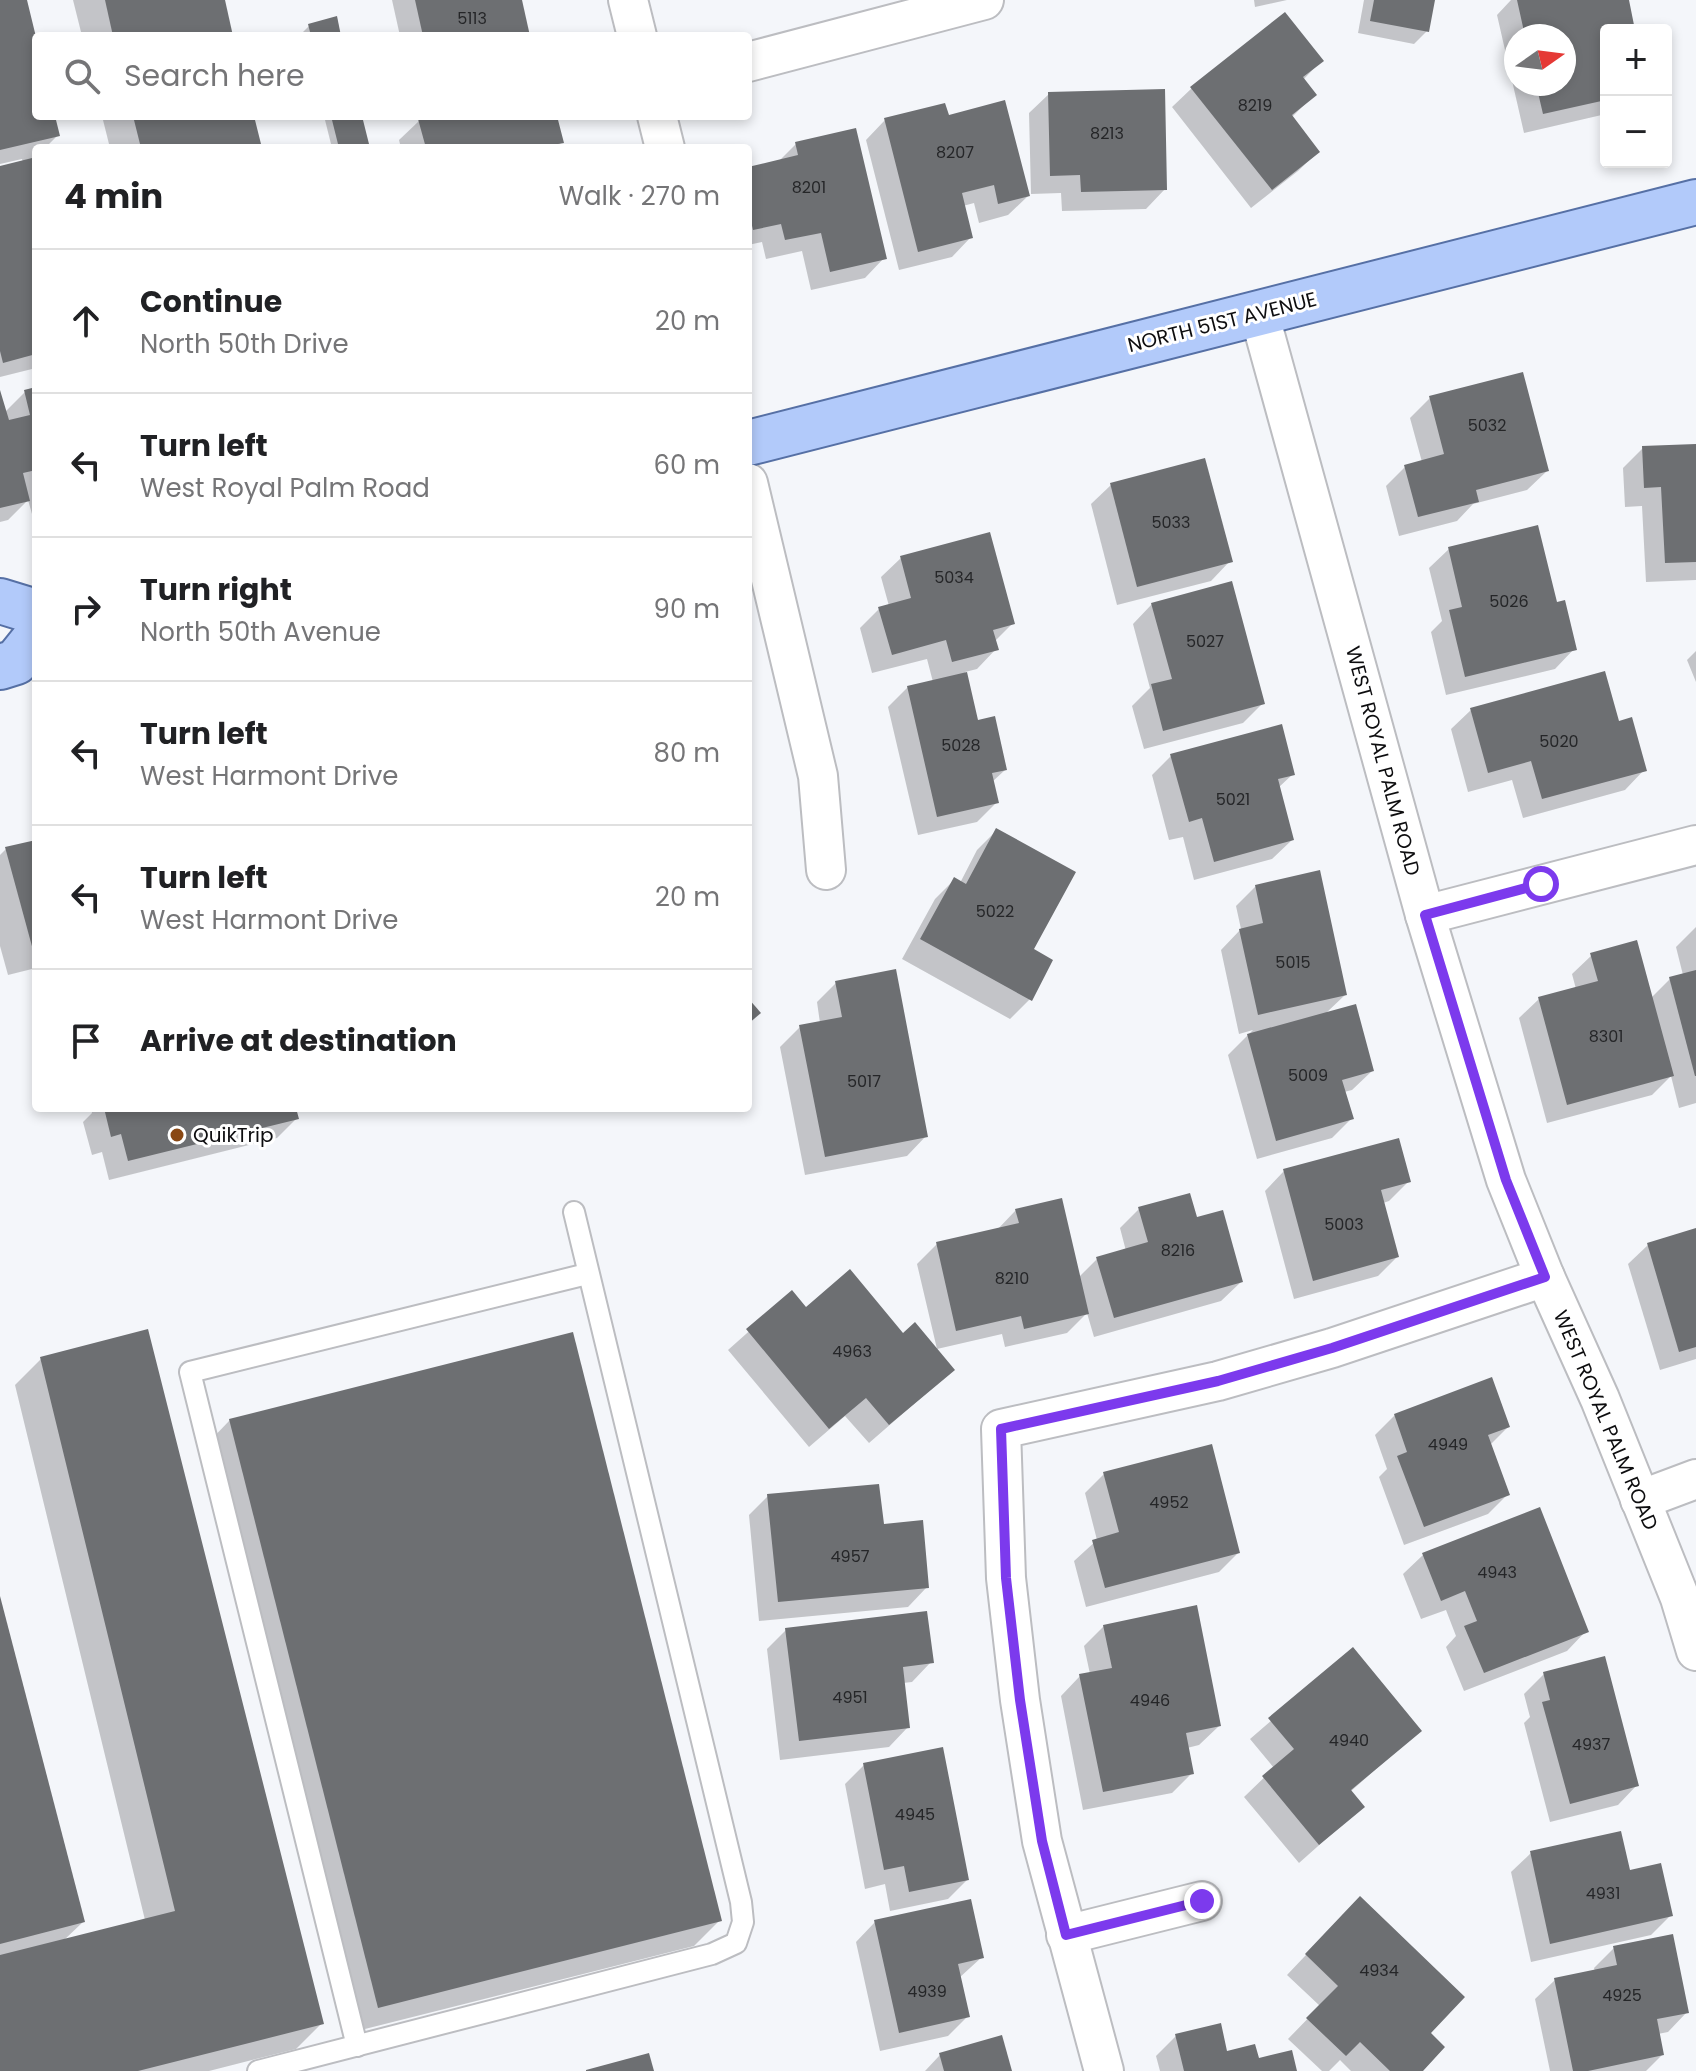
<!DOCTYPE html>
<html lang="en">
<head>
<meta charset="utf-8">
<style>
  :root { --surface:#fff; --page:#f2f2f2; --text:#202124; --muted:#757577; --line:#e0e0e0 }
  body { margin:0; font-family:Poppins,sans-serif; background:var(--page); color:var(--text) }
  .controls { position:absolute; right:24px; top:24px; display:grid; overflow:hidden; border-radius:8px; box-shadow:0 4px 12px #0003 }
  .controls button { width:72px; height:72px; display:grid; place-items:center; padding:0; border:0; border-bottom:2px solid var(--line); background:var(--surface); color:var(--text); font:40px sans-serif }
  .compass { position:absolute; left:1504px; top:24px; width:72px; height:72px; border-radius:50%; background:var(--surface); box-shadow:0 4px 12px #0003; rotate:76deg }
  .stop { position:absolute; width:24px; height:24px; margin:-18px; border:6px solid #7c3aed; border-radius:50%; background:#fff }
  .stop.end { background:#7c3aed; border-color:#fff; box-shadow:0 2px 8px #0008 }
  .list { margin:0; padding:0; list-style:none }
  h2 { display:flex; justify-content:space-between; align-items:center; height:104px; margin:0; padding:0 32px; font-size:34px }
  h2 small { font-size:26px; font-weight:400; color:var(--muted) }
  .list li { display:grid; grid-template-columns:52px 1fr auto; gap:24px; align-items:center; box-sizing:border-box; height:144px; padding:0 32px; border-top:2px solid var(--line) }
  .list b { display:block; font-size:30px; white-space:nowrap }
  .list p { margin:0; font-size:26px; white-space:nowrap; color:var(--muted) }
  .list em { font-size:26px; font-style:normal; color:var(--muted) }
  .icon { flex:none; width:44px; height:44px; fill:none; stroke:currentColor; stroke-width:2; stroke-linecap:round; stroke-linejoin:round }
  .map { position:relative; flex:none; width:1696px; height:2071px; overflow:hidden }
  .search { position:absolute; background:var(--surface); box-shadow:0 4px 12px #0003; left:32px; top:32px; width:720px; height:88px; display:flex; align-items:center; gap:20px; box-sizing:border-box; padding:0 28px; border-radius:8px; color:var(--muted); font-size:30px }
  .panel { position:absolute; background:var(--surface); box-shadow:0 4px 12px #0003; left:32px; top:144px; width:720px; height:968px; border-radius:8px }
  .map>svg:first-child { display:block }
  .shadow { fill:#0003; fill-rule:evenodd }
  .building { fill:#6d6f72 }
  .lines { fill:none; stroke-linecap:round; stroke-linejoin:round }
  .service-casing { stroke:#bcbdc1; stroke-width:24 }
  .minor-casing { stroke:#bcbdc1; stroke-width:42 }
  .primary-casing { stroke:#5670a5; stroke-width:48 }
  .service { stroke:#fff; stroke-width:20 }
  .minor { stroke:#fff; stroke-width:38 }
  .primary { stroke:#b2cafa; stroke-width:44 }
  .route { stroke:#7c3aed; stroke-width:10 }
  .poi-dot { fill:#894814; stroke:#fff; stroke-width:3 }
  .labels { text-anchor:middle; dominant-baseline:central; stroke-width:6; stroke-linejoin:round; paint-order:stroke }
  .number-label { font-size:16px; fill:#252628 }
  .street-label { font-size:20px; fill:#0d0d0f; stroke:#fff }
  .poi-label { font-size:20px; fill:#0d0d0f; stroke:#fff; text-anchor:start }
</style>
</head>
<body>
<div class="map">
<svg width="1696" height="2071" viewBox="0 0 1696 2071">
  <rect width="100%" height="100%" fill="#f4f6fa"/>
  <g class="shadow">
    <polygon points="0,0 25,0 36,46 36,116 53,116 58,135 45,148 36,148 36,368 0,377 0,168 23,162 22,159 0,164"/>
    <polygon points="73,0 223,0 231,36 82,36"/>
    <polygon points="392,0 520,0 528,36 400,36"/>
    <polygon points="1254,0 1287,0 1255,7"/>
    <polygon points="1364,0 1433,0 1427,31 1414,44 1358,33"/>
    <path d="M1511 0H1626L1633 30H1606V114L1524 133 1497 15ZM1516 36H1564V84H1516Z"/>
    <polygon points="309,26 339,36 304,36 303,32"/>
    <polygon points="1321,61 1303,80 1314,95 1291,118 1318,152 1298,171 1251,208 1172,107 1192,88"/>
    <polygon points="1049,94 1165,189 1146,209 1062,211 1061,193 1031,194 1029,113"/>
    <polygon points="102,116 252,116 260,148 110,148"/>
    <polygon points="324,116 360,116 368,148 332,148"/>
    <polygon points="436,116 555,116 562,142 555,148 401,148 399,140 419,121"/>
    <polygon points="947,118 1028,196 1008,215 979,223 974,203 963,206 971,237 952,257 899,270 866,140 885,120"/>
    <polygon points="796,144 884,258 865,278 811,290 802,251 766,259 762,242 748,245 748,169 778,162"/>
    <polygon points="36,389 36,513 32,514 28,500 8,520 0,522 0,397 5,412 25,392"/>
    <polygon points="1430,398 1547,471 1527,490 1473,504 1457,521 1399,536 1386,486 1405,467 1422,462 1410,418"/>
    <polygon points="1696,446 1696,580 1646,582 1642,506 1625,507 1623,468 1643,448"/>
    <polygon points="1111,485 1230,561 1211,581 1117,605 1091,504"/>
    <polygon points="1449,549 1555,604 1574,649 1555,669 1446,695 1431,632 1442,621 1429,568"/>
    <polygon points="901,558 1013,623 994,642 996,649 977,669 965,672 977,722 1005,770 992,782 997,802 977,822 918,835 888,707 908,687 933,682 927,659 872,673 860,628 879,609 889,606 881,577"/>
    <polygon points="1152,604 1262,704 1243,723 1144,749 1132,706 1150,688 1133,624"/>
    <polygon points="1696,651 1696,682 1687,660"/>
    <polygon points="1471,710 1618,724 1644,770 1625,790 1523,818 1512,780 1468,792 1451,729"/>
    <polygon points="1171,756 1293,774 1278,788 1292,840 1272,859 1194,880 1183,837 1169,840 1152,775"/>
    <polygon points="997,830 1031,950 1030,999 1010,1019 902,959 935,899 954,880 960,883 977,850"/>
    <polygon points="36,842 36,968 8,975 0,946 0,855 6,849"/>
    <polygon points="1256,886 1345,995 1325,1014 1372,1071 1352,1090 1344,1092 1351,1119 1332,1138 1257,1159 1228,1055 1253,1030 1239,1034 1221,950 1241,929 1236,906"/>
    <polygon points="1696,927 1696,1103 1679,1108 1671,1076 1652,1095 1547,1123 1519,1018 1539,999 1576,989 1572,974 1592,955 1651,998 1670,979 1683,975 1676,947"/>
    <polygon points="836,983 926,1136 907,1156 805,1175 780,1047 800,1027 820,1023 817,1002"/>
    <polygon points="91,1108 294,1108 297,1118 277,1138 109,1180 102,1152 92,1155 83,1122 92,1113"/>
    <polygon points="1284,1171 1408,1182 1389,1201 1383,1203 1397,1257 1378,1276 1294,1299 1265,1191"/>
    <polygon points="1139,1209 1195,1220 1241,1282 1221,1301 1094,1337 1087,1313 1067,1333 1005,1347 1002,1334 937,1349 917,1264 937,1244 996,1231 1016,1210 1078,1278 1097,1259 1126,1251 1120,1228"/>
    <polygon points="1696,1231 1696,1359 1660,1370 1628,1264 1648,1245"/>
    <polygon points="792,1293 805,1310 902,1336 953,1370 869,1443 845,1416 809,1447 728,1350"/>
    <polygon points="41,1359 321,2024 296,2049 209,2071 0,2071 0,1600 83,1922 63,1941 145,1920 15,1385"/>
    <polygon points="1395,1415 1508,1427 1490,1445 1508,1494 1488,1514 1404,1545 1379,1477 1387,1469 1375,1435"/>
    <polygon points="230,1420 720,1920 694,1946 353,2032 205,1446"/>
    <polygon points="1104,1474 1238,1553 1219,1572 1086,1607 1074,1561 1097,1540 1085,1493"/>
    <polygon points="768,1496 882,1526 927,1587 908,1607 759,1621 749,1515"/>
    <polygon points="1423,1555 1586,1631 1567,1651 1464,1691 1446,1647 1456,1636 1446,1610 1421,1619 1403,1574"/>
    <polygon points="1104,1626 1219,1726 1199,1745 1187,1748 1192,1773 1172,1793 1083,1810 1061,1696 1080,1676 1090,1674 1084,1646"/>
    <polygon points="786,1630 931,1662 912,1682 903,1683 908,1727 889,1747 780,1760 767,1649"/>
    <polygon points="1353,1650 1419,1731 1350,1792 1362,1807 1299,1863 1244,1797 1274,1768 1250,1739"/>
    <polygon points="1544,1674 1637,1785 1618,1805 1550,1822 1524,1723 1530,1717 1524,1694"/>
    <polygon points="864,1765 967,1880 948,1899 890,1911 885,1884 865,1889 845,1784"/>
    <polygon points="1531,1853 1628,1872 1670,1916 1651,1935 1531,1962 1511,1872"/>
    <polygon points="1341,1918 1428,2033 1420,2071 1351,2071 1340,2060 1329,2071 1322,2071 1288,2039 1320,2006 1287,1975"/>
    <polygon points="875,1922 982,1957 959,1978 967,2017 948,2036 880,2051 856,1942"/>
    <polygon points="1614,1948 1687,2012 1668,2032 1658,2034 1662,2055 1646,2071 1550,2071 1535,1999 1555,1980 1595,1972 1594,1968"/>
    <polygon points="1176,2036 1226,2053 1295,2071 1160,2071 1156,2056"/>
    <polygon points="940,2055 1010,2071 925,2071"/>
  </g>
  <g class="building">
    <polygon points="0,0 27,0 36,37 36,116 55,116 60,136 0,150"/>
    <polygon points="105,0 225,0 233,36 113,36"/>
    <polygon points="415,0 522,0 530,36 423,36"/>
    <polygon points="1374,0 1435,0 1429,32 1370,21"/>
    <polygon points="1517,0 1629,0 1635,30 1606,30 1606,100 1543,114 1536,84 1564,84 1564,36 1525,36"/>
    <polygon points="1285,12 1324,61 1303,77 1317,95 1292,115 1320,152 1272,190 1190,87"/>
    <polygon points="337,16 341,36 311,36 308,24"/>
    <polygon points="1165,89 1167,190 1081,192 1080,175 1050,176 1048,92"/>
    <polygon points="1005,100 1030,196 998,204 994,185 962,193 973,238 918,252 884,118 945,103 949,115"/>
    <polygon points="133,116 254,116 262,148 141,148"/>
    <polygon points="331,116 362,116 370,148 339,148"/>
    <polygon points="428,116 557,116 564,143 552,145 553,148 426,148 418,119"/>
    <polygon points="856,128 887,259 830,272 821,233 785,240 781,224 753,230 748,208 748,167 798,155 795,142"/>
    <polygon points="36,157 36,354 3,363 0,351 0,166"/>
    <polygon points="1523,372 1549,471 1476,490 1479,502 1418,517 1404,465 1444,454 1429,396"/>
    <polygon points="36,387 36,470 23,473 30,501 0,508 0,390 9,420 30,415 24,390"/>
    <polygon points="1696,444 1696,562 1665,563 1661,487 1644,488 1642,446"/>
    <polygon points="1205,458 1233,562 1137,587 1110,483"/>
    <polygon points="1538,525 1557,602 1565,600 1577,650 1465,677 1449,610 1462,607 1448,547"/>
    <polygon points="990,532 1015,624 993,630 999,650 952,662 946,640 892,655 878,607 911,598 900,556"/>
    <polygon points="1232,581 1265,704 1163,731 1151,684 1172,679 1151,603"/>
    <polygon points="1605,671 1619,721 1632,717 1647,771 1542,799 1531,761 1488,773 1470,708"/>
    <polygon points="967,672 978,720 995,716 1007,770 992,773 999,803 937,817 907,686"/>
    <polygon points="1282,724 1295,775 1278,779 1294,840 1214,862 1202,818 1189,822 1170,754"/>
    <polygon points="996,828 1076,872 1034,949 1053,960 1032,1001 920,939 954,877 966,884"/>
    <polygon points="36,840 36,949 33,950 5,847"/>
    <polygon points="1320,870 1347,995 1258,1015 1239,929 1263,923 1255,885"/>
    <polygon points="1637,940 1674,1076 1567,1105 1538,997 1598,981 1590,953"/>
    <polygon points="896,969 928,1137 825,1157 799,1025 842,1017 835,981"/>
    <polygon points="1696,970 1696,1076 1695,1076 1669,977"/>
    <polygon points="748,998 761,1013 748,1024"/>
    <polygon points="1356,1004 1374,1071 1342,1080 1354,1119 1276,1141 1247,1034"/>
    <polygon points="104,1108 296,1108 299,1119 128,1161 121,1134 111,1137"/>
    <polygon points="1399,1138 1411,1182 1381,1190 1399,1257 1313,1281 1283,1169"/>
    <polygon points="1190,1193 1197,1217 1223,1210 1243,1282 1114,1318 1096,1257 1148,1242 1138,1207"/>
    <polygon points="1062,1198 1089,1314 1024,1329 1021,1316 956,1331 936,1242 1019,1223 1015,1209"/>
    <polygon points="1696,1228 1696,1347 1679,1352 1647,1243"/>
    <polygon points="850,1269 903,1333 915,1322 955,1370 889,1425 866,1398 829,1429 746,1329 792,1290 806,1307"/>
    <polygon points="148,1329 324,2024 138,2071 0,2071 0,1955 175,1911 40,1357"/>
    <polygon points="573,1332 722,1921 378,2008 229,1419"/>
    <polygon points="1492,1377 1510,1427 1488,1435 1510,1495 1424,1527 1397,1456 1407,1452 1394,1414"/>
    <polygon points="1212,1444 1240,1553 1105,1588 1092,1540 1119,1532 1103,1472"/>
    <polygon points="879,1484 884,1524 923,1520 929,1588 778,1602 767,1494"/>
    <polygon points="1540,1507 1589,1632 1484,1673 1464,1626 1477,1621 1465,1591 1441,1601 1422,1553"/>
    <polygon points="0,1596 85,1922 0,1944"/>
    <polygon points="1197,1605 1221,1726 1186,1733 1194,1774 1103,1792 1079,1674 1112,1668 1103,1625"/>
    <polygon points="927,1611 934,1663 903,1667 910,1728 799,1741 785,1628"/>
    <polygon points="1353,1647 1422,1731 1351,1790 1365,1807 1319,1845 1262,1776 1294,1749 1268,1718"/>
    <polygon points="1605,1656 1639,1786 1570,1804 1542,1702 1550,1700 1543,1672"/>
    <polygon points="943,1747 969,1880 909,1892 904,1866 884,1870 863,1763"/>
    <polygon points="1621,1831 1630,1870 1661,1863 1673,1916 1550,1944 1530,1851"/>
    <polygon points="1360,1896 1465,1997 1431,2033 1445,2047 1423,2071 1390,2071 1360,2042 1346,2056 1306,2018 1338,1986 1305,1954"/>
    <polygon points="971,1899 984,1958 958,1964 970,2017 899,2033 874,1920"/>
    <polygon points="1673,1934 1689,2013 1657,2019 1664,2055 1588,2071 1573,2071 1554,1978 1617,1965 1613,1946"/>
    <polygon points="1221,2023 1227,2051 1255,2044 1259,2058 1292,2050 1297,2071 1184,2071 1175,2034"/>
    <polygon points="1002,2035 1012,2071 944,2071 939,2053"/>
    <polygon points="649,2053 654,2071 586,2071 586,2070"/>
  </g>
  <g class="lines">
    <g class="service-casing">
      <g id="service">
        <polyline points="357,2046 190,1372 587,1274"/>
        <polyline points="258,2071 712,1954 736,1943 743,1922 741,1902 574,1212"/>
      </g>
    </g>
    <g class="minor-casing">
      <g id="minor">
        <polyline points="628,0 637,36"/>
        <polyline points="748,62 984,0"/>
        <polyline points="657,116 665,148"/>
        <polyline points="1259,313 1425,915 1506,1180 1545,1277 1600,1399 1680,1598 1696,1651"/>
        <polyline points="748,483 818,776 826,870"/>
        <polyline points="1425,915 1696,845"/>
        <polyline points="1640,1500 1696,1479"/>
        <polyline points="1066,1935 1202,1901"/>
        <polyline points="1104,2071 1042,1841 1020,1700 1006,1578 1001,1429 1218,1381 1332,1348 1545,1277"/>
      </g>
    </g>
    <g class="primary-casing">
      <g id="primary">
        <polyline points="748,443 1696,202"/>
        <polyline points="0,601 36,612"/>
        <polyline points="0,667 16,662 36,637"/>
      </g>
    </g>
    <use href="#service" class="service"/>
    <use href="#minor" class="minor"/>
    <use href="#primary" class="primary"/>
  </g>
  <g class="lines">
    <polyline class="route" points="1202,1901 1066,1935 1042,1841 1020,1700 1006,1578 1001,1429 1218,1381 1332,1348 1545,1277 1506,1180 1425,915 1541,884"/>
  </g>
  <circle class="poi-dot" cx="177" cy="1135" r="8"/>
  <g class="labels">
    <g class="number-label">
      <text x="472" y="18">5113</text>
      <text x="1255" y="105">8219</text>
      <text x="1107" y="133">8213</text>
      <text x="955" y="152">8207</text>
      <text x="809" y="187">8201</text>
      <text x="1487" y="425">5032</text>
      <text x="1171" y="522">5033</text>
      <text x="954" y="577">5034</text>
      <text x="1509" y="601">5026</text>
      <text x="1205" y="641">5027</text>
      <text x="1559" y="741">5020</text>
      <text x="961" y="745">5028</text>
      <text x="1233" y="799">5021</text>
      <text x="995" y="911">5022</text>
      <text x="1293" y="962">5015</text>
      <text x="1606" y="1036">8301</text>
      <text x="1308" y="1075">5009</text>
      <text x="864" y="1081">5017</text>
      <text x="1344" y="1224">5003</text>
      <text x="1178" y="1250">8216</text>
      <text x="1012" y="1278">8210</text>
      <text x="852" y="1351">4963</text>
      <text x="1448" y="1444">4949</text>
      <text x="1169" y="1502">4952</text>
      <text x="850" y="1556">4957</text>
      <text x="1497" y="1572">4943</text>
      <text x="850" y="1697">4951</text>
      <text x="1150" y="1700">4946</text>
      <text x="1349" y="1740">4940</text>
      <text x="1591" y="1744">4937</text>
      <text x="915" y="1814">4945</text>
      <text x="1603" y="1893">4931</text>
      <text x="1379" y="1970">4934</text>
      <text x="927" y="1991">4939</text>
      <text x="1622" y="1995">4925</text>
    </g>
    <g class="street-label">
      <text transform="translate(1222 322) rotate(-14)">NORTH 51ST AVENUE</text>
      <text transform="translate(1383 761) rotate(75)">WEST ROYAL PALM ROAD</text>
      <text transform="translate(1606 1420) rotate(67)">WEST ROYAL PALM ROAD</text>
    </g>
    <g class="poi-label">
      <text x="193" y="1135">QuikTrip</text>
    </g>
  </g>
</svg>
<div class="controls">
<button>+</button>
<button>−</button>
</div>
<svg class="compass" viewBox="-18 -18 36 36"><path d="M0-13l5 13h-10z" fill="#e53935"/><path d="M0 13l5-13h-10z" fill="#757577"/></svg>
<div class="stop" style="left:1541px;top:884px"></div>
<div class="stop end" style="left:1202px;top:1901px"></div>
<div class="search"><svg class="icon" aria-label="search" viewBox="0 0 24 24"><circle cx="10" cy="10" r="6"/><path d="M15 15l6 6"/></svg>Search here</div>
<section class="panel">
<h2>4 min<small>Walk · 270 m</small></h2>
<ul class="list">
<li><svg class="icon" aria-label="ahead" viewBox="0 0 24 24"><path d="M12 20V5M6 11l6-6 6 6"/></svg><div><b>Continue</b><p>North 50th Drive</p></div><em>20 m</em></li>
<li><svg class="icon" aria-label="left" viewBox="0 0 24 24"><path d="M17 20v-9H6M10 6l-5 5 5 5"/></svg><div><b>Turn left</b><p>West Royal Palm Road</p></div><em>60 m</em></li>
<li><svg class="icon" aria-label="right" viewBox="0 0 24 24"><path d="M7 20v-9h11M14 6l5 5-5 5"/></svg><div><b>Turn right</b><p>North 50th Avenue</p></div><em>90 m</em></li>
<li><svg class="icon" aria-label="left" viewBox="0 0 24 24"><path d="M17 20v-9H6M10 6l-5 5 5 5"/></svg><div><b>Turn left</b><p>West Harmont Drive</p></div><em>80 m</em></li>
<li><svg class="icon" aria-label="left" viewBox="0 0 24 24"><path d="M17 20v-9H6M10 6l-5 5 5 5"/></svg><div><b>Turn left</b><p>West Harmont Drive</p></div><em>20 m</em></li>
<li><svg class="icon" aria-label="arrive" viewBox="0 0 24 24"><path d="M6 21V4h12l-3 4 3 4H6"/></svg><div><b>Arrive at destination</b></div></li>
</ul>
</section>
</div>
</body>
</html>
